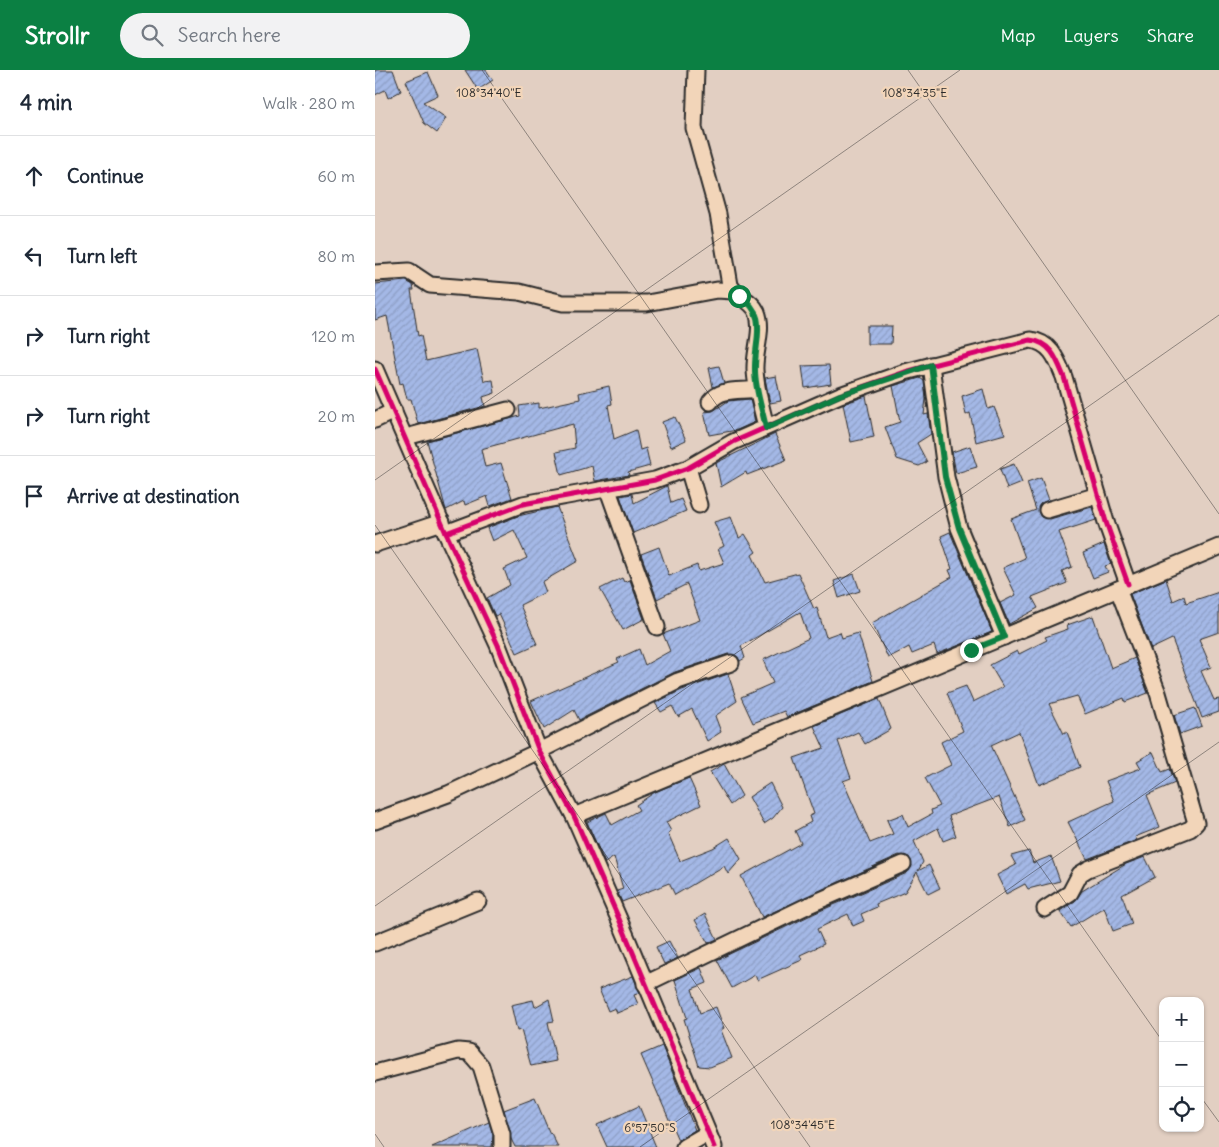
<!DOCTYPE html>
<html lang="en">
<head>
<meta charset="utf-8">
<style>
  :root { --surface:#fff; --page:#f2f2f3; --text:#1f2937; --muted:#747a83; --line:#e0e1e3; --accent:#0b8043 }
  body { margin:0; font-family:Delius,sans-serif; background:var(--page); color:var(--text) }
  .controls { position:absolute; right:15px; bottom:15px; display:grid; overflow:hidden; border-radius:10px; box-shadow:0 1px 4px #0004 }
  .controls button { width:45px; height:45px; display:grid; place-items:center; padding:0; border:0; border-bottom:1px solid var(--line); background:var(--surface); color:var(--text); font:25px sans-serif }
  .stop { position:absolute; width:15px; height:15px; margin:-11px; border:4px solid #0b8043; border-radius:50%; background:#fff }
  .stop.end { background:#0b8043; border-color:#fff; box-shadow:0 1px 5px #0008 }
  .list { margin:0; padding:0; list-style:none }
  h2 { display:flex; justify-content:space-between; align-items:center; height:65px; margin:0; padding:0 20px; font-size:21px }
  h2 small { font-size:16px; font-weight:400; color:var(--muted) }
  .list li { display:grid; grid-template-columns:32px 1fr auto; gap:15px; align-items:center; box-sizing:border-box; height:80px; padding:0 20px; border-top:1px solid var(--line) }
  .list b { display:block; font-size:19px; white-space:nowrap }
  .list em { font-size:16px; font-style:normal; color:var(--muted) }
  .icon { flex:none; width:28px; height:28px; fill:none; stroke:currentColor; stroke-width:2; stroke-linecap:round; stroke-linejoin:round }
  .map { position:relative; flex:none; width:844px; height:1077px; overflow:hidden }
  header { display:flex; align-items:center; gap:30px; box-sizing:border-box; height:70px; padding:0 25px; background:var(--accent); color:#fff }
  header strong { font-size:24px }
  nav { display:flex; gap:28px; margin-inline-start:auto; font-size:18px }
  .search { width:350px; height:45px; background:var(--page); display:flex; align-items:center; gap:12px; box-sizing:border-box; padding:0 18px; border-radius:28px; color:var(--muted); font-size:19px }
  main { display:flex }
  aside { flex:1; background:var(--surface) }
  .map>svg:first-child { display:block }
  .building { fill:url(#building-hatch); stroke:#2b2b2b }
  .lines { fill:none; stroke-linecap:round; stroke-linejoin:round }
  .minor-casing { stroke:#2b2b2b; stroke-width:19 }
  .minor { stroke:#f2d5b9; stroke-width:15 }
  .cycleway-casing { stroke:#f2d5b9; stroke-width:8 }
  .cycleway { stroke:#d6006c; stroke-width:5 }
  .route { stroke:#0b8043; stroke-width:6 }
  .ticks { fill:none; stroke:#2b2b2b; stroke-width:1; stroke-opacity:0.45 }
  .ticks-label { font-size:12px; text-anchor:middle; fill:#2b2b2b; stroke:#f2d5b9; stroke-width:4.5; stroke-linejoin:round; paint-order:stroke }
</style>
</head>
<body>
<header>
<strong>Strollr</strong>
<div class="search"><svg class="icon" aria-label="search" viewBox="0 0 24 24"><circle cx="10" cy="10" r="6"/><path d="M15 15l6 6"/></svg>Search here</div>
<nav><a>Map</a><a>Layers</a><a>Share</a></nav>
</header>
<main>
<aside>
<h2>4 min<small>Walk · 280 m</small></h2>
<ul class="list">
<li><svg class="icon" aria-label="ahead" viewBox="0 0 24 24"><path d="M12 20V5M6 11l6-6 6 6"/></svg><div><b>Continue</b></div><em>60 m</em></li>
<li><svg class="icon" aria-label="left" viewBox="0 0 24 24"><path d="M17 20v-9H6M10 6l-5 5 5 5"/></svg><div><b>Turn left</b></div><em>80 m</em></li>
<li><svg class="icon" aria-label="right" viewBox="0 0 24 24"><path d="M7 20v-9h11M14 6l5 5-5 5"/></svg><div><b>Turn right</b></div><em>120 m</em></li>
<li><svg class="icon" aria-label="right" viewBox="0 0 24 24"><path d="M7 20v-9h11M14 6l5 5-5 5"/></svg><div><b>Turn right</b></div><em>20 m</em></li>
<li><svg class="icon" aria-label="arrive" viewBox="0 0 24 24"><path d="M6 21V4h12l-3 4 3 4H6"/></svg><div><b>Arrive at destination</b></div></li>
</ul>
</aside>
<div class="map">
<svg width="844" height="1077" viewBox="0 0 844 1077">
  <defs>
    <pattern id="building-hatch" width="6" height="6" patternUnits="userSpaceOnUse" patternTransform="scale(1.25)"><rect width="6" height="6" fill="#a4b8e6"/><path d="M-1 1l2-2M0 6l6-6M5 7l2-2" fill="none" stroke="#8d9ec5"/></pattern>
  </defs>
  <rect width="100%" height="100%" fill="#e2cfc2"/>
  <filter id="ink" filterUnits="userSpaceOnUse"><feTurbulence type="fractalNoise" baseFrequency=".02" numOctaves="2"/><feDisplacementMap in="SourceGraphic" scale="10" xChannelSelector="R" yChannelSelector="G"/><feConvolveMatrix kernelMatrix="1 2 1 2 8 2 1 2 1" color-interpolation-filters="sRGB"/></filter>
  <g filter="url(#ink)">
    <g class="building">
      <polygon points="0,0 18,0 26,21 13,28 10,20 0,25"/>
      <polygon points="90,0 111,0 118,10 103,20"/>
      <polygon points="53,2 63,25 48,32 71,48 62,63 49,53 31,11"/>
      <polygon points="31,211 38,215 39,220 36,220 43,266 46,265 51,291 102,279 109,311 118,310 120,323 108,327 110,336 43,354 36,329 32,329 28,313 25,314 12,246 0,250 0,214"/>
      <polygon points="492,256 517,256 516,274 492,274"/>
      <polygon points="454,295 456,314 430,318 427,296"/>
      <polygon points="344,296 349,313 338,317 334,298"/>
      <polygon points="401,306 406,331 395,333 390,308"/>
      <polygon points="545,308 549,311 551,329 549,345 553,344 556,364 542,373 552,392 544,396 522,389 510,357 525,352 518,316"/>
      <polygon points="234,316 237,334 233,335 239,369 261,360 265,380 271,378 275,396 253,402 254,405 220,411 217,396 186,405 181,382 200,378 198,354 106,379 110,397 126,393 137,428 115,436 112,426 90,435 89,431 71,440 52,371 145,346 144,336 164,333 164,338 205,329 204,323"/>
      <polygon points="608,319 613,339 619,337 630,364 601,372 595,343 591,345 587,326"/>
      <polygon points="491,326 499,367 476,372 468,334"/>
      <polygon points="375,329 380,352 362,360 334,365 329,342 338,341 353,331"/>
      <polygon points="300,347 311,370 296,377 287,352"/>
      <polygon points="400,364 411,390 372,405 371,402 346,417 341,393"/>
      <polygon points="595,376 602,397 581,403 577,382"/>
      <polygon points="639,394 647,413 632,419 625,399"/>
      <polygon points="666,408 674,430 666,433 663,437 666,447 675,449 717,437 721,450 684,462 697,497 687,501 692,513 657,527 663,538 634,554 625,533 641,525 628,498 650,488 636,449 661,440 652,413"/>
      <polygon points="292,416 296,433 306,429 311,441 258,463 245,426 257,424 259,433"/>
      <polygon points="182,437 203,491 167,512 171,522 145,535 162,574 142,583 124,544 120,546 112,528 135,515 129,499 152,488 139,460 117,471 112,458 143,446"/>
      <polygon points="356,447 364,468 370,464 381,482 377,485 390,512 423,503 439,539 442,538 451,567 465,562 467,568 483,563 498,611 412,647 409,641 378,653 366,627 398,613 388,590 434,568 425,542 366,576 370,588 365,591 362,586 353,584 300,602 204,650 199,640 169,659 156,631 244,592 242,589 264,579 270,595 295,581 288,564 325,550 312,514 282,529 266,484 284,477 294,506 322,495 324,501 349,493 343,479 349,476 339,452"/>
      <polygon points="575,462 617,562 562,584 559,575 537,584 534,577 513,588 497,553 577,507 574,500 577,499 566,466"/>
      <polygon points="729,474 736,494 730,496 733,502 718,508 708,483"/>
      <polygon points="479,504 485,521 464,528 459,511"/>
      <polygon points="247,508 249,512 255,510 269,549 248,560 225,519"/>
      <polygon points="791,509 798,531 809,526 811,533 844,522 844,562 824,569 836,597 826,601 839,630 844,629 844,642 827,648 797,569 776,579 755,524"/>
      <polygon points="718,546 736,598 760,588 773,623 750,632 749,628 710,644 702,626 674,634 689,664 692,662 705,697 664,715 644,662 616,675 650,750 635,757 624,727 574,746 581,766 568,771 563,758 539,771 548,792 543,801 554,795 565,818 553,824 542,802 530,822 501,834 502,837 486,844 489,851 478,856 473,844 442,859 449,874 425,885 427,890 382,910 380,905 357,918 342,890 438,844 532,803 537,796 534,787 524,785 387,847 366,806 426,773 420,761 436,752 434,746 439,744 419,688 449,678 439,656 504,629 516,659 490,674 483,662 463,671 476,708 468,711 495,773 518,764 512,750 528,744 533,757 557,744 556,740 565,736 550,708 576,695 566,672 588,661 572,623 591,616 598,632 628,617 615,595 642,581 644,584 672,570 670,567 693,559 692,555"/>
      <polygon points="353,604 362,631 340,646 346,662 332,671 317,639 303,647 297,636 286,642 280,633 307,620"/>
      <polygon points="820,638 827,656 805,664 799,645"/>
      <polygon points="778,682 787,702 795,699 800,713 772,725 785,757 760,767 762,770 712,789 693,752 739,731 731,711 766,698 762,691"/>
      <polygon points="349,694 367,726 355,735 335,702"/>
      <polygon points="314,708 326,735 291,752 296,761 293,763 305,791 338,778 354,768 366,789 353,804 349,796 300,825 294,813 247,832 242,821 248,819 239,787 230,793 212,752 231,743 237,755 264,740 261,735 280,722"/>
      <polygon points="395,713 407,737 398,748 389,754 374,727"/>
      <polygon points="654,781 658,793 676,786 685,811 653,819 650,814 631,824 622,805 641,795 636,786"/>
      <polygon points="770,787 780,807 747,825 757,854 738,861 729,837 696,857 685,841 700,831 707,821 751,794"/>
      <polygon points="330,844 342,869 333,873 320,850"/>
      <polygon points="294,871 303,888 289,894 281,877"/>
      <polygon points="326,898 332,913 317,919 325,943 341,937 349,958 346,960 357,988 335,997 324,996 309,949 312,948 300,910"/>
      <polygon points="258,906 265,923 259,925 263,934 242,943 240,938 233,941 224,919"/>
      <polygon points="174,929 179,951 173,952 181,991 156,996 146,960 142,961 136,935 158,930 160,937"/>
      <polygon points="287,976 320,1060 303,1070 266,985"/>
      <polygon points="160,1028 175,1064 176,1063 183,1077 140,1077 136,1069 129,1040"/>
      <polygon points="264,1036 281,1077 232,1077 222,1055"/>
      <polygon points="114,1052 118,1065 117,1077 57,1077"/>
    </g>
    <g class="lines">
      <g class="minor-casing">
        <g id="minor">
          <path d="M321 0 319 58 343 144 355 215C361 227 376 229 382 242 389 259 379 282 380 300 381 320 387 339 391 357"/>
          <polyline points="0,203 34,201 55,215 144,222 188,233 272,233 342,220 358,221"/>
          <polyline points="556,295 571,407 584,458 629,567"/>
          <polyline points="0,299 71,463 123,575 164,681 199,746 244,849 339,1077"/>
          <path d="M335 332C346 317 365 322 382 319"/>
          <polyline points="0,350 19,341"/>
          <polyline points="31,367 133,340"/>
          <polyline points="313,398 324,435"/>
          <polyline points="233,420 282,557"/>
          <polyline points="672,440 723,425"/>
          <path d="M71 463 148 434 280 410 313 398 358 372 465 325 530 302 655 270C676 272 682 290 689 307L731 452 753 514"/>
          <polyline points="0,474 67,452"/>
          <polyline points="199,746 844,477"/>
          <polyline points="0,751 73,724 164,681 303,611 356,593"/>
          <polyline points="670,839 695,823 705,804 713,799 815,759 821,753 783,623 743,519"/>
          <polyline points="0,873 103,831"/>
          <polyline points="270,914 434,835 528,794"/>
          <polyline points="0,1003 83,981 94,982 106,996 127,1064 127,1077"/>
          <polyline points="309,1077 333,1063"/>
        </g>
      </g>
      <use href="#minor" class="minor"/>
      <g class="cycleway-casing">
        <g id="cycleway">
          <polyline points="0,299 71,463 123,575 164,681 199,746 244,849 339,1077"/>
          <path d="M71 463 148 434 280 410 313 398 358 372 465 325 530 302 655 270C676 272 682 290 689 307L731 452 753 514"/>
        </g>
      </g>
      <use href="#cycleway" class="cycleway"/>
    </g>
  </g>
  <g class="lines" filter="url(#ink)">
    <path class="route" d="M364 226C395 244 379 270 380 300 380 319 387 338 391 358L465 325 556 295 570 407 584 458 629 567 596 580"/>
  </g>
  <path class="ticks" d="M107 0 788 972M533 0 844 444M0 410 585 0M0 455 435 1077M0 836 844 245M825 1026 844 1052M0 1064 9 1077M265 1077 844 672"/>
  <g class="ticks-label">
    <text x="114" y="27">108°34'40"E</text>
    <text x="540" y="27">108°34'35"E</text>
    <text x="428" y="1059">108°34'45"E</text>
    <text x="275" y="1062">6°57'50"S</text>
  </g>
</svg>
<div class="controls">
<button>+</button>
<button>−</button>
<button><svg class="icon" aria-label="locate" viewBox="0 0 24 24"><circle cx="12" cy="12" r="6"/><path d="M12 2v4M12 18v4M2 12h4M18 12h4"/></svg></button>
</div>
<div class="stop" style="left:364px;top:226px"></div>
<div class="stop end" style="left:596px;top:580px"></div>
</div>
</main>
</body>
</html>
